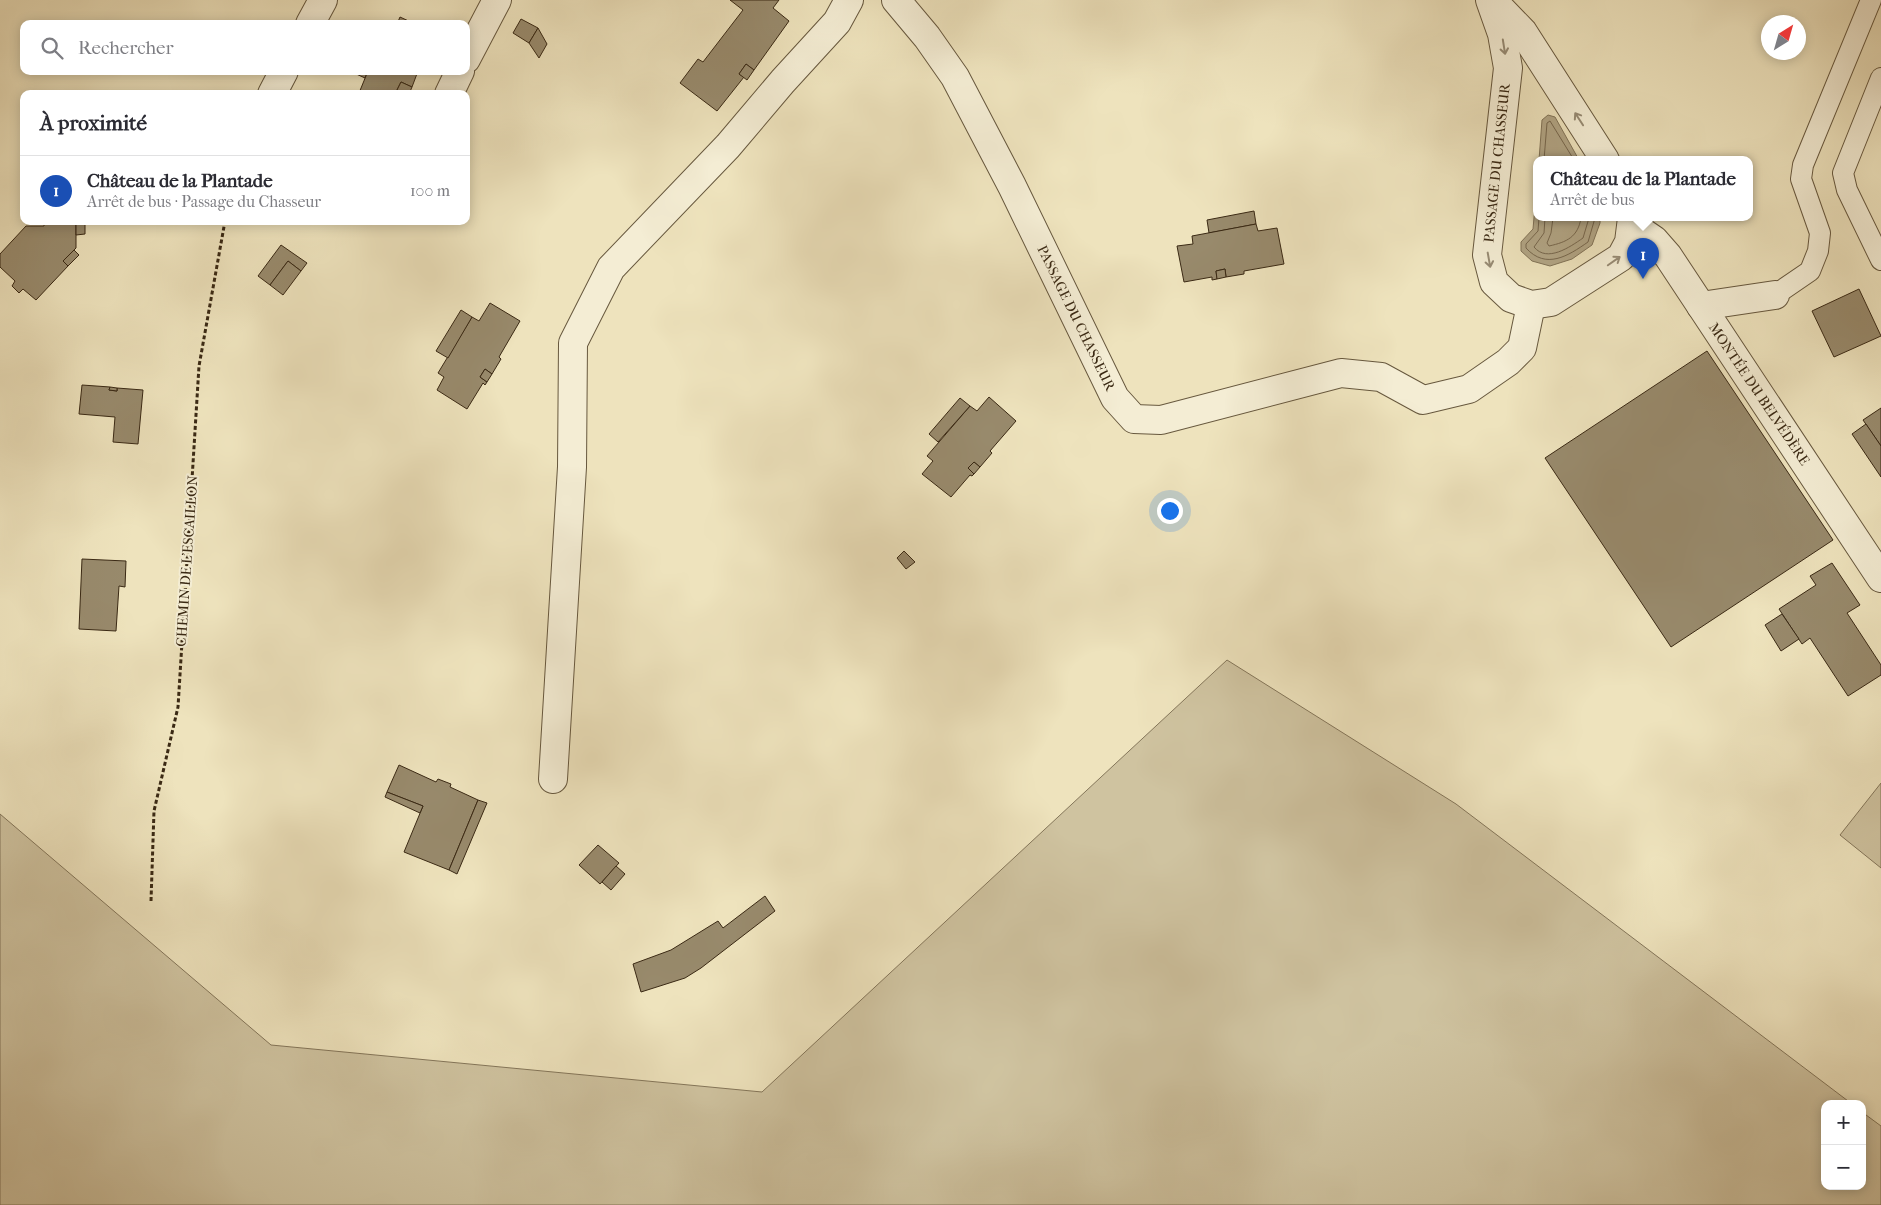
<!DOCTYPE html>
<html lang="fr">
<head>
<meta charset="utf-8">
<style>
  :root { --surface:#fff; --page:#f2f2f3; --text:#2b2b33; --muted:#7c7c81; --line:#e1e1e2; --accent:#d93025 }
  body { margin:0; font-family:"IM FELL French Canon",serif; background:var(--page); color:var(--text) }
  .controls { position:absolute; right:15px; bottom:15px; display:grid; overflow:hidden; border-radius:10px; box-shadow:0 2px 12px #0003 }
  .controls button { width:45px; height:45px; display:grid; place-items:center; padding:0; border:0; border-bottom:1px solid var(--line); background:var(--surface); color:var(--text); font:25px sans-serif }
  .compass { position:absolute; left:1761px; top:15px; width:45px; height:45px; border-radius:50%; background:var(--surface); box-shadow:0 2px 12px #0003; rotate:37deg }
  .you { position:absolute; left:1169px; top:510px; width:18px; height:18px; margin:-12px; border:4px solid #fff; border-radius:50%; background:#1a73e8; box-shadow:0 0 0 8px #1a73e833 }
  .badge { display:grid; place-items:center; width:32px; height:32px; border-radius:50%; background:var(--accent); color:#fff; font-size:16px; font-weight:700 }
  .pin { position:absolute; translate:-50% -41px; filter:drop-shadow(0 1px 2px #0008) }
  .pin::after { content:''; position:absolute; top:26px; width:18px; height:15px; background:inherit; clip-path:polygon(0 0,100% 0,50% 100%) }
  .popup { position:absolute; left:1533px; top:156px; width:220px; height:65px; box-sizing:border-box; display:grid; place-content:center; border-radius:10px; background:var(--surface); filter:drop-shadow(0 1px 4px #0005); font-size:16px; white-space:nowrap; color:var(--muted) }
  .popup b { font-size:19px; color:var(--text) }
  .popup::after { content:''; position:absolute; left:50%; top:100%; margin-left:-10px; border:10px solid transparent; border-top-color:var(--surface) }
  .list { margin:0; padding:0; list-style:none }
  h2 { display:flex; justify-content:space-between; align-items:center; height:65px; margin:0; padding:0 20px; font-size:21px }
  h2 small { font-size:16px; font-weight:400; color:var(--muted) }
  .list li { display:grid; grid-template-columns:32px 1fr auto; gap:15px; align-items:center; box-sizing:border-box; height:70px; padding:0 20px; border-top:1px solid var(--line) }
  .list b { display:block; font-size:19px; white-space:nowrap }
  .list p { margin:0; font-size:16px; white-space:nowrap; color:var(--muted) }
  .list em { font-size:16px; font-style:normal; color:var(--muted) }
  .icon { flex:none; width:28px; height:28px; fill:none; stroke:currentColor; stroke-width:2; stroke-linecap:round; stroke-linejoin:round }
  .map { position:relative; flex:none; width:1881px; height:1205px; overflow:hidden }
  .search { position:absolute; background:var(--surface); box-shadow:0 2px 12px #0003; left:20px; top:20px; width:450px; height:55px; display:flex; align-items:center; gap:12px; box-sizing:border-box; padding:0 18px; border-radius:10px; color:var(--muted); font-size:19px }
  .panel { position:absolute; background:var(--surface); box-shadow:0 2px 12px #0003; left:20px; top:90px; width:450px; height:135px; border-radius:10px }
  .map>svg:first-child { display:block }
  .green { fill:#cfc3a0; stroke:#84765a }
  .water { fill:#b1a484; stroke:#817357 }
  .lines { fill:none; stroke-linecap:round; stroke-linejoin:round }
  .shore { stroke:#76664c; stroke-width:1 }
  .building { fill:#988a6c; stroke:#3a2914 }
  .lane-casing { stroke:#67583e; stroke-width:22 }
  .street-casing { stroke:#67583e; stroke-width:30 }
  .path { stroke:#3a2914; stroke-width:3; stroke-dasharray:4 2.5; stroke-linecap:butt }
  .lane { stroke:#f4edd4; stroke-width:20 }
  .street { stroke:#f4edd4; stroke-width:28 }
  .oneway { stroke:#978b74 }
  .labels { text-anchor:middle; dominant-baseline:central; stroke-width:4; stroke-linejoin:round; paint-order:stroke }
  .street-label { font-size:14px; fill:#3a2914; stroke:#f4edd4 }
</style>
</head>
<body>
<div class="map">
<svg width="1881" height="1205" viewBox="0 0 1881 1205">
  <rect width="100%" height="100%" fill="#eee3bd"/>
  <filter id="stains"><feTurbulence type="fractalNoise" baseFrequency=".004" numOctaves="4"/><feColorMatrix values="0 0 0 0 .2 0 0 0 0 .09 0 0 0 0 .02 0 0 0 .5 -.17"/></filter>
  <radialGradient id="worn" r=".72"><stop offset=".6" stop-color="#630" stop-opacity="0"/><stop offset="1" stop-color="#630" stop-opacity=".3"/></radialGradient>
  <g class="green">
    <polygon points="1227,660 1456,804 1852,1104 1825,1104 1825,1186 1862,1186 1862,1112 1881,1126 1881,1205 0,1205 0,814 271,1045 762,1092"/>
    <polygon points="1881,783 1881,868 1840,835"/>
  </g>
  <g class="water">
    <polygon points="1548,115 1555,117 1579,160 1539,160 1542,120"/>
    <polygon points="1537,183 1537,218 1600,218 1600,223 1592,245 1572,259 1550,266 1532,261 1521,251 1521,242 1533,229"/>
  </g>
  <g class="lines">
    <g class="shore">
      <polyline points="1544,160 1547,123 1550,121 1574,160"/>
      <path d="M1539 218 1538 231 1526 244V248C1546 270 1568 256 1588 242L1595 218"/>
      <path d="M1545 218 1544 233 1534 247C1547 263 1570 247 1583 238L1589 218"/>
      <path d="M1553 218 1551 233 1547 243 1549 246C1567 242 1578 237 1581 218"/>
    </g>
  </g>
  <g class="building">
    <polygon points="730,0 779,0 773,8 789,21 754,70 746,64 739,74 744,77 717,111 680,83 698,59 703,62 743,10"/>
    <polygon points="400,17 415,24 397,24"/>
    <polygon points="521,19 538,28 529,43 513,33"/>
    <polygon points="538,28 547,44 539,58 529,43"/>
    <polygon points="746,64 754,70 747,80 739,74"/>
    <polygon points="354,71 368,71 365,78 354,73"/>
    <polygon points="368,71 418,71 412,87 401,82 397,90 405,94 360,94 359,93"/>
    <polygon points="401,82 412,87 409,94 397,90"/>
    <polygon points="1254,211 1256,224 1209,233 1207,220"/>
    <polygon points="44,221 76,221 76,248 63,261 68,266 36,300 23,289 19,293 12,286 15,281 0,267 0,254 26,226 44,226"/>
    <polygon points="76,221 85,221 85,234 76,235"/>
    <polygon points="1256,224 1258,231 1277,228 1284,264 1244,271 1244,274 1226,277 1225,269 1216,271 1217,279 1212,280 1212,277 1184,282 1177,246 1193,244 1192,236"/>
    <polygon points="281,245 307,263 301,271 288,261 270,285 258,276"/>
    <polygon points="74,250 79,255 68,266 63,261"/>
    <polygon points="288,261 301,271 283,295 270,285"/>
    <polygon points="1225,269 1226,277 1217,279 1216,271"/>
    <polygon points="1859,289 1881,336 1834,357 1812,311"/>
    <polygon points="490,303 520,321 499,357 501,359 492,374 485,369 480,377 487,382 485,385 483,383 467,409 437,390 444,377 438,373 472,317 479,321"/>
    <polygon points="461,310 472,317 448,358 436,351"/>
    <polygon points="1707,351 1833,540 1671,647 1545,458"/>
    <polygon points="485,369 492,374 487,382 480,377"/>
    <polygon points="82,385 110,387 109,390 117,391 117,388 143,390 138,444 113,442 115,417 79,414"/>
    <polygon points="110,387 117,388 117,391 109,390"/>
    <polygon points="989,397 1016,421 990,451 992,453 980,467 974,462 968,468 974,474 972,476 970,475 951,497 922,474 933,461 927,456 970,406 977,411"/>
    <polygon points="960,398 970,406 938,442 929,434"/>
    <polygon points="1881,408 1881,446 1863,420"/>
    <polygon points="1866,424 1881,446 1881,477 1852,434"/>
    <polygon points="974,462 980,467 974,474 968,468"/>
    <polygon points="904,551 915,562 906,569 897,558"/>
    <polygon points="82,559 126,561 125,587 119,586 116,631 79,629"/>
    <polygon points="1832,563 1860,605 1847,613 1881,665 1881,675 1848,696 1810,638 1802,644 1779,609 1816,585 1810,576"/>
    <polygon points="1782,614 1799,639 1781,651 1765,625"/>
    <polygon points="399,765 436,782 438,779 451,784 450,787 478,800 449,870 404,852 423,806 387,792"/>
    <polygon points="387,792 423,806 420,813 385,797"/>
    <polygon points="478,800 487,803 457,874 449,870"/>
    <polygon points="598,845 619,863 600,884 579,865"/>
    <polygon points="616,866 625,874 611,890 602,882"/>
    <polygon points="765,896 775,911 701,968 685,978 641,992 633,964 671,950 718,921 723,928"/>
  </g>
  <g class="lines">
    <g class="lane-casing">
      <g id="lane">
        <polyline points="1881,78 1843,173 1847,190 1881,260"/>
        <polyline points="1775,295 1810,271 1818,251 1820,233 1801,179 1803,165 1871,0"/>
      </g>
    </g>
    <g class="street-casing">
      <g id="street">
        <polyline points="896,0 927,37 955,77 1012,186 1115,398 1134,419 1161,420 1341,373 1381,377 1423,400 1469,389 1508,362 1522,348 1531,305"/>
        <polyline points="1490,0 1502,34 1508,68 1487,255 1494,282 1511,298 1531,305 1551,302 1621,257 1629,242 1632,218"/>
        <polyline points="1496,4 1523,32 1605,160"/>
        <polyline points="310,24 323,0"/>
        <polyline points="466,59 497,0"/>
        <polyline points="272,94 284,71"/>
        <polyline points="449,94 460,71"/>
        <polyline points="1632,225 1654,240 1668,256 1881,578"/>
        <polyline points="1701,306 1775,295"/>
        <polyline points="553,779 572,467 573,343 611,268 728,146 783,81 837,22 849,0"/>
      </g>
    </g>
    <polyline class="path" points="151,901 154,811 178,707 199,366 225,221"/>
    <use href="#lane" class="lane"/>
    <use href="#street" class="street"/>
  </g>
  <defs><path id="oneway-shaft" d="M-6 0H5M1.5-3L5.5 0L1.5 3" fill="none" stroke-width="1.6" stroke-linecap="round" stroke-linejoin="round" transform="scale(1.25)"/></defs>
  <g class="oneway">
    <use href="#oneway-shaft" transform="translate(1504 47) rotate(81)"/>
    <use href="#oneway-shaft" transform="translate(1579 119) rotate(-123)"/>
    <use href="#oneway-shaft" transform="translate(1489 260) rotate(80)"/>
    <use href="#oneway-shaft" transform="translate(1614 261) rotate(-35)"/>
  </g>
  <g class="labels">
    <g class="street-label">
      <text transform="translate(1497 163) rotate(-84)">PASSAGE DU CHASSEUR</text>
      <text transform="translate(1076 318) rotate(64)">PASSAGE DU CHASSEUR</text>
      <text transform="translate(1759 394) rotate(56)">MONTÉE DU BELVÉDÈRE</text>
      <text transform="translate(187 561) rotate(-86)">CHEMIN DE L'ESCAILLON</text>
    </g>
  </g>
  <rect width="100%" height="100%" filter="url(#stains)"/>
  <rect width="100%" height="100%" fill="url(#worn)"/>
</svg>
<div class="controls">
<button>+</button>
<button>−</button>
</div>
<svg class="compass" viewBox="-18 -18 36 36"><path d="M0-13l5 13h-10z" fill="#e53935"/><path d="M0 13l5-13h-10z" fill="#7c7c81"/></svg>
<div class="you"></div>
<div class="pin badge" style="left:1643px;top:279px;background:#1a4fb4">1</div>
<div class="popup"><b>Château de la Plantade</b>Arrêt de bus</div>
<div class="search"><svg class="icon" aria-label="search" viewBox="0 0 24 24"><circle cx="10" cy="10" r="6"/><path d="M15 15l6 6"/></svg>Rechercher</div>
<section class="panel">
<h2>À proximité<small></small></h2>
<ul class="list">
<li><span class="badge" style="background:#1a4fb4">1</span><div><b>Château de la Plantade</b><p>Arrêt de bus · Passage du Chasseur</p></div><em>100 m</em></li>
</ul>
</section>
</div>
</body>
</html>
